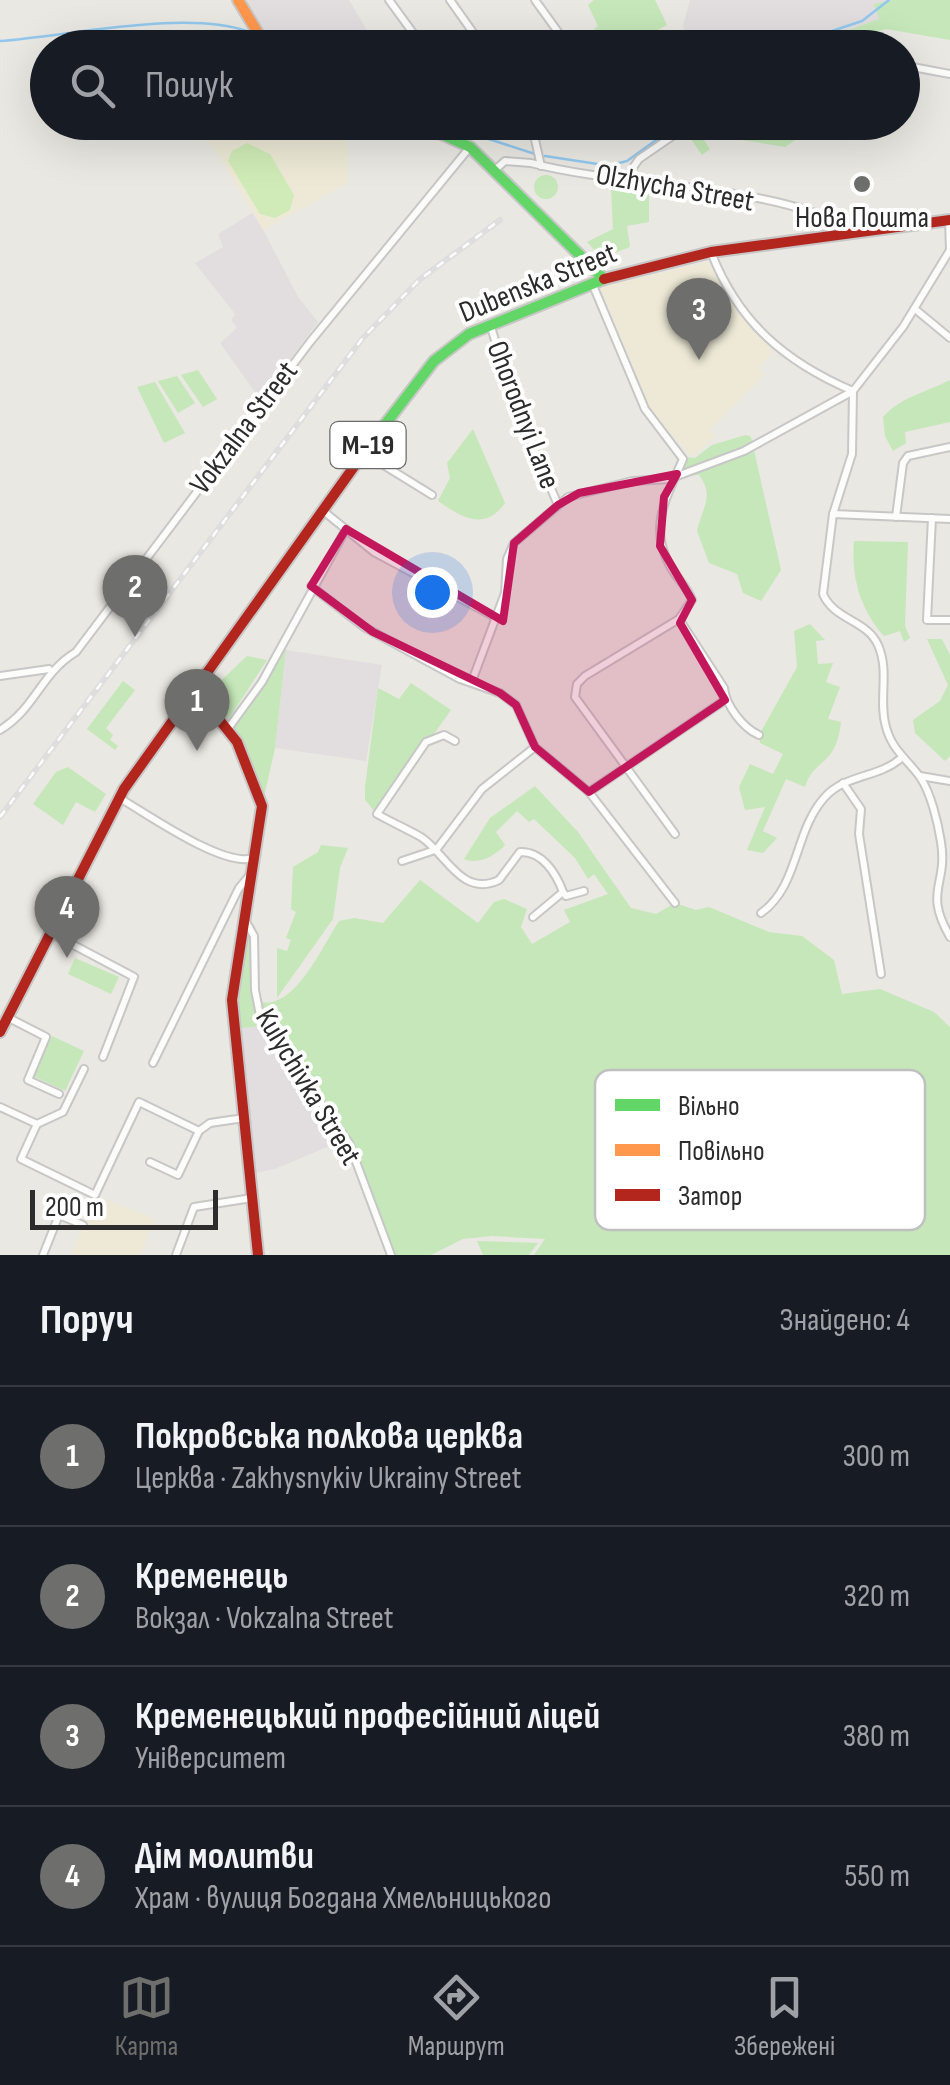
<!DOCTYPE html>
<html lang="uk">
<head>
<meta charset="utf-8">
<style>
  :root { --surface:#171b24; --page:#242831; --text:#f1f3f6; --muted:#9ea1a6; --line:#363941; --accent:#6e6e6c }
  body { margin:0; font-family:"Sofia Sans Condensed",sans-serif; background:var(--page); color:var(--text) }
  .scale { position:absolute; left:30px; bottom:25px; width:188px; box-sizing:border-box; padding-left:10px; border:5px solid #2c2c2c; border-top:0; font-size:28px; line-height:35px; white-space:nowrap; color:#2c2c2c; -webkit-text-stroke:8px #fff; paint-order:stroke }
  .you { position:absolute; left:432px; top:592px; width:35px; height:35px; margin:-25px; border:8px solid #fff; border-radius:50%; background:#1a73e8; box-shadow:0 0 0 15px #1a73e833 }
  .badge { display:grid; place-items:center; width:65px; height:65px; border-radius:50%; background:var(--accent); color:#fff; font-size:32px; font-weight:700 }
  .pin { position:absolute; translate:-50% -82px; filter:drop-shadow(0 2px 5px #0008) }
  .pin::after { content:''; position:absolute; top:52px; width:35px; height:30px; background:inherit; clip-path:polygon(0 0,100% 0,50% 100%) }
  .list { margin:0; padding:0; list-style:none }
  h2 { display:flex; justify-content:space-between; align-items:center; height:130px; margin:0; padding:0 40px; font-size:42px }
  h2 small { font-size:32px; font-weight:400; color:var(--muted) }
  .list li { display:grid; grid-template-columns:65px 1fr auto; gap:30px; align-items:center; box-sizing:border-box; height:140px; padding:0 40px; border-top:2px solid var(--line) }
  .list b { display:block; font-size:38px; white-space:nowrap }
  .list p { margin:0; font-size:32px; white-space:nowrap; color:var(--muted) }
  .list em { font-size:32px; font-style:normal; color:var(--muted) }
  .icon { flex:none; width:55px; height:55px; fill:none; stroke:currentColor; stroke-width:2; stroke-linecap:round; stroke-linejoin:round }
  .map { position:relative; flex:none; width:950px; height:1255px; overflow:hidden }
  .search { position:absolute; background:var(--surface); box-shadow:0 10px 40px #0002; left:30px; right:30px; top:30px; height:110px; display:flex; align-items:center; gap:25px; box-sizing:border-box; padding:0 35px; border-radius:55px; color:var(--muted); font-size:38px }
  .sheet { height:690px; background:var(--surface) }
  nav { display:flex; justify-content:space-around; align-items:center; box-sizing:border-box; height:140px; border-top:2px solid var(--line); background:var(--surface); font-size:28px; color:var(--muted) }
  nav a { display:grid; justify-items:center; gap:5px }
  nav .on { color:var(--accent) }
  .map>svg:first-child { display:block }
  .industrial { fill:#e2dee0 }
  .education { fill:#ede9d6 }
  .green { fill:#c5e7b9 }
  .pitch { fill:#d0ebb7 }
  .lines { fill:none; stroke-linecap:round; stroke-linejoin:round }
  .stream { stroke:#93c8ee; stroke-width:2.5 }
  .street-casing { stroke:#c8c7c7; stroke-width:10 }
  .fast-casing { stroke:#c8c7c7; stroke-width:14 }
  .slow-casing { stroke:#c8c7c7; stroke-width:14 }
  .jam-casing { stroke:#c8c7c7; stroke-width:14 }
  .street { stroke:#fcfcfb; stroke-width:6 }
  .fast { stroke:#63d668; stroke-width:10 }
  .slow { stroke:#ff974d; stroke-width:10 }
  .jam { stroke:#b3261e; stroke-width:10 }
  .rail-casing { stroke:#dededf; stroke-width:6 }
  .rail { stroke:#fff; stroke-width:2.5; stroke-dasharray:8; stroke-linecap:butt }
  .marked { fill:#c2185b; fill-opacity:0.2; stroke:#c2185b; stroke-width:8; stroke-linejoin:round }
  .poi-dot { fill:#6e6e6c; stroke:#fff; stroke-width:4 }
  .labels { text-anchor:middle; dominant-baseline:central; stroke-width:8; stroke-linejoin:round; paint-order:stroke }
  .shield { fill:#fff; stroke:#6b6b6b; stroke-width:2.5 }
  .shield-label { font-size:28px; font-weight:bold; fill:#2c2c2c }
  .street-label { font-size:30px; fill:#2c2c2c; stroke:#fff }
  .poi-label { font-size:30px; fill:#2c2c2c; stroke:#fff }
  .key { fill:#fff; stroke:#c0c0c0; stroke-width:2.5 }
  .key-label { font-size:28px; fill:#2c2c2c }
</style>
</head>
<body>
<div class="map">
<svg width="950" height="1255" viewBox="0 0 950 1255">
  <rect width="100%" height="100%" fill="#eae8e2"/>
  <g class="industrial">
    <polygon points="243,0 349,0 377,47 273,47"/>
    <polygon points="690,0 893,0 875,4 880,19 800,47 690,47 683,26"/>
    <polygon points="254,212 298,297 318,322 260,399 220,343 237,328 231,320 235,314 195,263 223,247 218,234"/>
    <polygon points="286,650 382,665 366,761 275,748"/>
    <polygon points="267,1025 346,1139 275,1169 250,1174 235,1029"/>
  </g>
  <g class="education">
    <polygon points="191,123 347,123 347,184 263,230 216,151"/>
    <polygon points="710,261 737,311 774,352 758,368 764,375 709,430 715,437 692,457 648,408 600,287"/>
    <polygon points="95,1195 155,1219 140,1255 71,1255"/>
  </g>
  <g class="green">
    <polygon points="594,0 655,0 667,25 628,47 573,47 598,26 588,5"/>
    <polygon points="893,0 950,0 950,40 886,29 871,34 869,47 812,47 810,44 879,19 874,4"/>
    <polygon points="903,65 916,67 911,118 903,119"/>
    <polygon points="708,122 727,123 704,140 710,149 702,155 691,139"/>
    <polygon points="749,122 841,123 842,137 807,132 785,147 742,140"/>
    <circle cx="546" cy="187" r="12"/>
    <polygon points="611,188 649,194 649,222 627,226 630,247 602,258 587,242 613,229"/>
    <polygon points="198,370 217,399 203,407 181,375"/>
    <polygon points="177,376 195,403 178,413 158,381"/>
    <path d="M950 380V422L905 432 906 443 893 451 885 436 883 417C902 396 925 393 950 380Z"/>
    <polygon points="155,382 185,433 164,443 137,387"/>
    <path d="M473 429 505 503C485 532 461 517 438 501L450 478 447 463Z"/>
    <path d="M746 435 751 437 781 570 761 601 743 593 737 574 709 563 697 531C702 508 715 496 699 475L676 476 685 457 695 458 712 445Z"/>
    <path d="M854 541 908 542 905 626 910 638 904 642 900 631 884 636C860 609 851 577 854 541Z"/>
    <path d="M810 624 825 640 816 641 818 664 833 663 826 682 840 687 828 719 841 722C836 768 814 757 805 787L786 779 763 831 777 838 763 853 747 850 765 807 745 810 739 787 750 764 773 774 783 754 760 743 759 735 797 667 794 631Z"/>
    <polygon points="927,639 942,639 950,655 950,756 945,761 915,733 913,720 940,701 948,685"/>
    <polygon points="278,648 286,650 275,748 262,806 260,788 226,731 262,682"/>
    <polygon points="247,656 267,660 228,720 212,689"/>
    <polygon points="123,681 135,690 106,728 113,735 110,740 118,746 115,750 87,729"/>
    <polygon points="411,683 451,710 377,814 365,800 365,787 378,688 399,699"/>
    <polygon points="68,767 106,794 95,812 76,802 63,825 33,804 56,772"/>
    <path d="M535 786 578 832 631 908 656 914 675 903 696 910 709 907 769 932 802 936 834 960 842 994 880 989 934 1012 950 1027V1255H534L545 1239 492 1236 463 1239 431 1255H391L349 1143 267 1025 235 1029 240 933 254 936 257 1001C293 1014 322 947 339 921L354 918 383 923 420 880 478 923 494 902 504 899 527 909 521 927 532 944 570 922 564 910 608 894 594 874 588 879 575 858 534 819 529 822 517 811 496 832 505 845C495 856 478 865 464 859L490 818Z"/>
    <polygon points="321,845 348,848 340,868 333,919 277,998 277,948 287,951 291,940 286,938 296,912 291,909 293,867 318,852"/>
    <polygon points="75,958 119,977 111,994 68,974"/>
    <polygon points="52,1036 84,1051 65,1091 33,1076"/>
    <polygon points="477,1241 538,1243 529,1255 483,1255"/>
  </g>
  <polygon class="pitch" points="247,143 270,154 294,195 290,210 275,218 260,214 228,161 232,151"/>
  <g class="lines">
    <g class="stream">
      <polyline points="267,39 289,48"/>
      <path d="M0 41C69 36 187 9 249 32"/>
      <polyline points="798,48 808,39 862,21 889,0"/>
      <polyline points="442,122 461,130"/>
      <polyline points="467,132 535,154"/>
      <polyline points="545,156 604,165"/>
      <polyline points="611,165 627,161 681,122"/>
    </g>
    <g class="street-casing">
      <g id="street">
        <polyline points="389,0 424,48"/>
        <polyline points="450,0 484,48"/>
        <polyline points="535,0 561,36"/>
        <polyline points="902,65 950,74"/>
        <polyline points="531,122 541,166"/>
        <polyline points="460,141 468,122"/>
        <path d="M496 169 505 161 531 163C626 188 771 183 853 230"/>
        <polyline points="625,179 639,159 693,122"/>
        <path d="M711 252C738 322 785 362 853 391L852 454 833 514 823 594C834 620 867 620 878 645 890 672 878 700 886 727 892 750 907 759 920 777 931 793 938 823 941 842 948 886 923 890 950 937"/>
        <path d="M592 283 645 409 683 459C667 497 648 526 670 566 676 578 687 586 692 600L679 619 724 688C726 706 743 728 759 735"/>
        <polyline points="915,309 950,338"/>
        <polyline points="490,324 514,401 558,505"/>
        <polyline points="364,453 432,495"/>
        <polyline points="322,510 374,552 497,618"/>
        <polyline points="833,514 950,519"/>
        <polyline points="896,517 903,463 908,456 950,447"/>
        <polyline points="932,518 927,620 950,620"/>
        <polyline points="311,586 364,627 460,679 500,693 516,705 535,747 589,792 675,903"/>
        <polyline points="0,676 49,669"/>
        <polyline points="472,681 505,593 507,559 514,543 568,497 632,481 669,479 744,451 853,391 903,327 950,250 949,221"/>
        <path d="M0 730C36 708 40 674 76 652L310 342 470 147"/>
        <polyline points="227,730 262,682 346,529"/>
        <path d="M455 741 444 735 426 742 377 814C391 822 407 829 421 837 446 853 461 898 499 880L520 852C542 851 556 873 563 892L533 917"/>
        <polyline points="920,776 950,781"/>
        <polyline points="843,783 861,809 859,834 881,974"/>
        <polyline points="589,792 725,700"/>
        <path d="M121 799C149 815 224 868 253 858"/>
        <polyline points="675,834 575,697 577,684 585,676 679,619"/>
        <polyline points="436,850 482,789 535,747"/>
        <polyline points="402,861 435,850"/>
        <polyline points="563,892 566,896 584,891"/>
        <path d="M761 913C799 886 794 832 824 798 845 774 878 778 900 759"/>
        <polyline points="245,920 254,936 255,990 260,1015 349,1143 391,1255"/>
        <polyline points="49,932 134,977 103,1057"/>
        <polyline points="9,1018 46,1037 28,1080 59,1094"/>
        <polyline points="153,1063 239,888 250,875"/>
        <polyline points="0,1107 37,1124"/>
        <polyline points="37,1124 21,1159 95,1195 139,1102 199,1131 210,1123 244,1118"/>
        <polyline points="37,1124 63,1112 84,1069"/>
        <polyline points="150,1162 178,1175 199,1131"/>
        <polyline points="43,1255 59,1215 83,1225"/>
        <polyline points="176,1255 194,1207 252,1198"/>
      </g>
    </g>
    <g class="fast-casing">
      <polyline id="fast" points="373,440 434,361 469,334 604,279 470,147 415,122"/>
    </g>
    <g class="slow-casing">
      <polyline id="slow" points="238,0 267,48"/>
    </g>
    <g class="jam-casing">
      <g id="jam">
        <polyline points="604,279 711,252 950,220"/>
        <polyline points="194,688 237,742 262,806 232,1000 258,1255"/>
        <polyline points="0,1032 124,789 373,440"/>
      </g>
    </g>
    <use href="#street" class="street"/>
    <use href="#fast" class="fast"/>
    <use href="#slow" class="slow"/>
    <use href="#jam" class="jam"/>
    <g class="rail-casing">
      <polyline id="rail" points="0,817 362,339 419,280 500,220"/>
    </g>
    <use href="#rail" class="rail"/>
  </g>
  <path class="marked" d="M677 474 664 497 660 546 692 600 680 623 725 700 589 792 535 747 516 705 500 693 373 632 311 586 346 529 503 621 514 543 558 505 579 493Z"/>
  <circle class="poi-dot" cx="862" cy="184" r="10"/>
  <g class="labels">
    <rect class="shield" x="330.5" y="422" width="75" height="46" rx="8"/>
    <g class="shield-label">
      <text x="368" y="445">М-19</text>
    </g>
    <g class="street-label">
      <text transform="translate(675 188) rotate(10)">Olzhycha Street</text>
      <text transform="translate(538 283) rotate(-22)">Dubenska Street</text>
      <text transform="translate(523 415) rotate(69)">Ohorodnyi Lane</text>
      <text transform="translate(244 428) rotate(-53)">Vokzalna Street</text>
      <text transform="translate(308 1087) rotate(59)">Kulychivka Street</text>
    </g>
    <g class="poi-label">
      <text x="862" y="218">Нова Пошта</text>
    </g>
  </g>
  <rect x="595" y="1070" width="330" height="160" rx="15" class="key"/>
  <rect x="615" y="1099" width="45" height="12" fill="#63d668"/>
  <rect x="615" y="1144" width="45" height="12" fill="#ff974d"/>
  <rect x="615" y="1189" width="45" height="12" fill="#b3261e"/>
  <g class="key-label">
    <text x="678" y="1115">Вільно</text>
    <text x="678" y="1160">Повільно</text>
    <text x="678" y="1205">Затор</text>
  </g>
</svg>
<div class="scale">200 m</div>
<div class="you"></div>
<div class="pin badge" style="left:197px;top:751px">1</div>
<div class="pin badge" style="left:135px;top:637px">2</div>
<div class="pin badge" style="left:699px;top:360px">3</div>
<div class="pin badge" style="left:67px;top:958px">4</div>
<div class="search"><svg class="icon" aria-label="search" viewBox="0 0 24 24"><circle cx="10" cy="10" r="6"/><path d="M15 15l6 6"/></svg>Пошук</div>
</div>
<section class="sheet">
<h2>Поруч<small>Знайдено: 4</small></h2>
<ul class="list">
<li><span class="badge">1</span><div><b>Покровська полкова церква</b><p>Церква · Zakhysnykiv Ukrainy Street</p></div><em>300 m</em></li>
<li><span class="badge">2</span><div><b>Кременець</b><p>Вокзал · Vokzalna Street</p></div><em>320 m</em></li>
<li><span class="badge">3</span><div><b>Кременецький професійний ліцей</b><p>Університет</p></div><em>380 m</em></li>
<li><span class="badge">4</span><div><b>Дім молитви</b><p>Храм · вулиця Богдана Хмельницького</p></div><em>550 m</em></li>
</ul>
</section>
<nav>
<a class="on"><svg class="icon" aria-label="map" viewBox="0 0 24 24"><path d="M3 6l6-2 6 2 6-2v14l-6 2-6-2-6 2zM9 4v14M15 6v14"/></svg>Карта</a>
<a><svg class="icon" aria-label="directions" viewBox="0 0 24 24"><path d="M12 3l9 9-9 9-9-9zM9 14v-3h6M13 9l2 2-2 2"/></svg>Маршрут</a>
<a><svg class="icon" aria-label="saved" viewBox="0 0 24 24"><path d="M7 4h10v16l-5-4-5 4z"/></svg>Збережені</a>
</nav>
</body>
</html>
